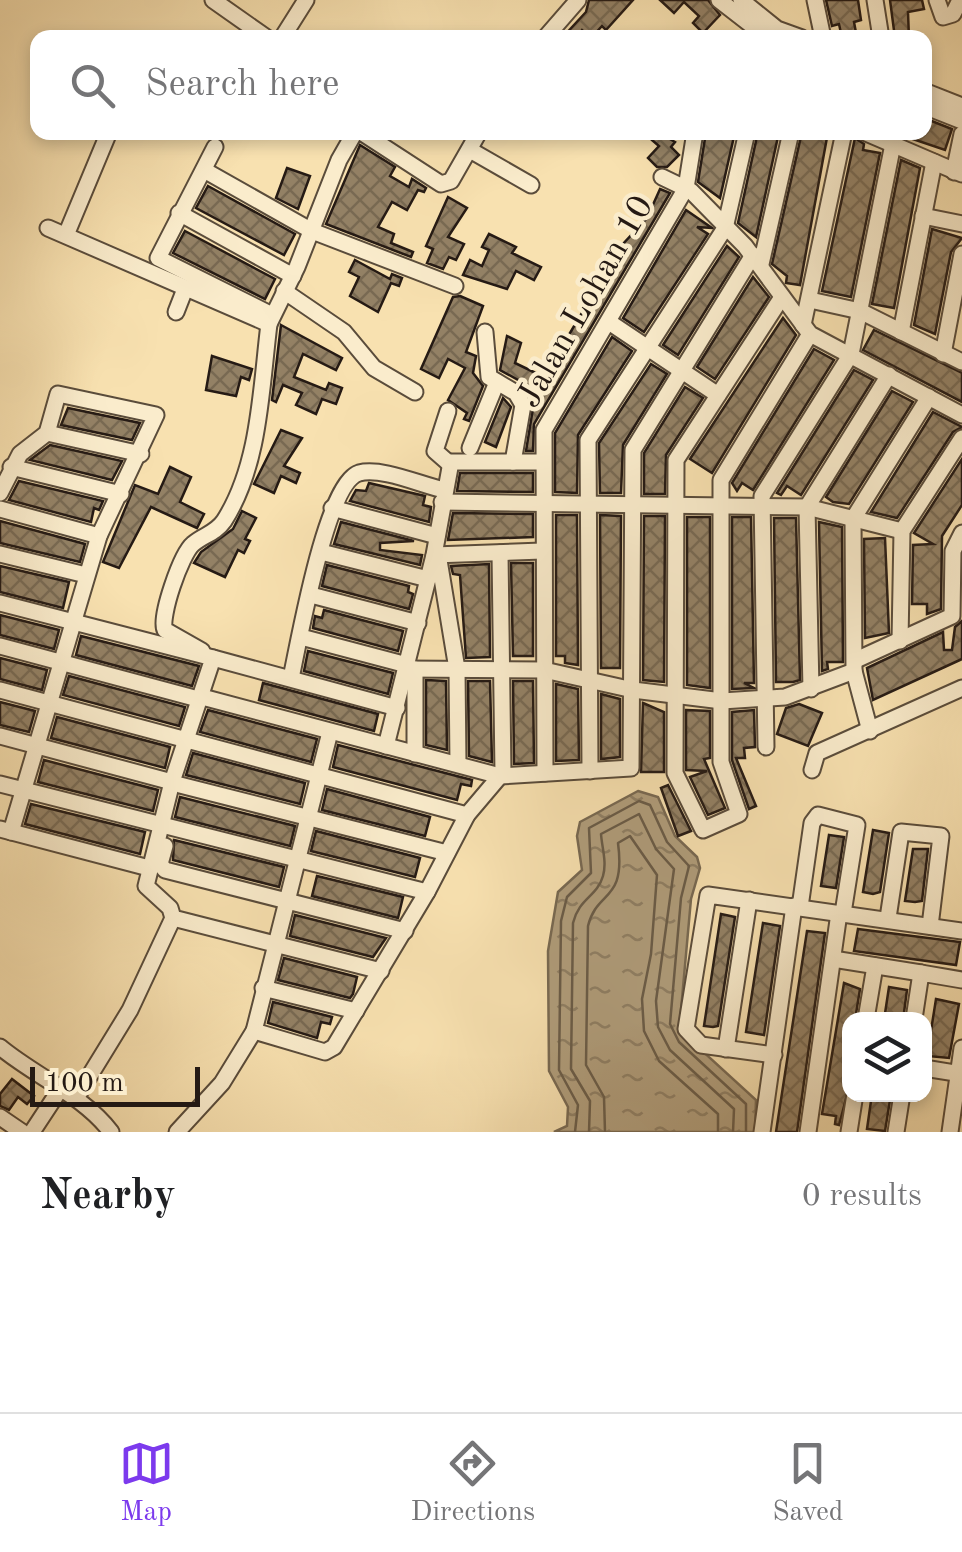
<!DOCTYPE html>
<html lang="en">
<head>
<meta charset="utf-8">
<style>
  :root { --surface:#fff; --page:#f6f6f6; --text:#202124; --muted:#757577; --line:#e0e0e0; --accent:#7c3aed }
  body { margin:0; font-family:"Old Standard TT",serif; background:var(--page); color:var(--text) }
  .controls { position:absolute; right:30px; bottom:30px; display:grid; overflow:hidden; border-radius:20px; box-shadow:0 5px 15px #0003 }
  .controls button { width:90px; height:90px; display:grid; place-items:center; padding:0; border:0; border-bottom:2px solid var(--line); background:var(--surface); color:var(--text); font:50px sans-serif }
  .scale { position:absolute; left:30px; bottom:25px; width:170px; box-sizing:border-box; padding-left:10px; border:5px solid #251a14; border-top:0; font-size:28px; line-height:35px; white-space:nowrap; color:#251a14; -webkit-text-stroke:8px #faeccc; paint-order:stroke }
  .list { margin:0; padding:0; list-style:none }
  h2 { display:flex; justify-content:space-between; align-items:center; height:130px; margin:0; padding:0 40px; font-size:42px }
  h2 small { font-size:32px; font-weight:400; color:var(--muted) }
  .icon { flex:none; width:55px; height:55px; fill:none; stroke:currentColor; stroke-width:2; stroke-linecap:round; stroke-linejoin:round }
  .map { position:relative; flex:none; width:962px; height:1132px; overflow:hidden }
  .search { position:absolute; background:var(--surface); box-shadow:0 5px 15px #0003; left:30px; right:30px; top:30px; height:110px; display:flex; align-items:center; gap:25px; box-sizing:border-box; padding:0 35px; border-radius:20px; color:var(--muted); font-size:38px }
  .sheet { height:280px; background:var(--surface) }
  nav { display:flex; justify-content:space-around; align-items:center; box-sizing:border-box; height:140px; border-top:2px solid var(--line); background:var(--surface); font-size:28px; color:var(--muted) }
  nav a { display:grid; justify-items:center; gap:5px }
  nav .on { color:var(--accent) }
  .map>svg:first-child { display:block }
  .water { fill:url(#water-ripples); stroke:#786952; stroke-width:2.5 }
  .lines { fill:none; stroke-linecap:round; stroke-linejoin:round }
  .shore { stroke:#6a5c48; stroke-width:2.5 }
  .building { fill:url(#building-cross-hatch); stroke:#251a14; stroke-width:2.5 }
  .minor-casing { stroke:#5a4c3b; stroke-width:19 }
  .minor { stroke:#faeccc; stroke-width:15 }
  .labels { text-anchor:middle; dominant-baseline:central; stroke-width:9; stroke-linejoin:round; paint-order:stroke }
  .street-label { font-size:35px; fill:#251a14; stroke:#faeccc }
</style>
</head>
<body>
<div class="map">
<svg width="962" height="1132" viewBox="0 0 962 1132">
  <defs>
    <pattern id="water-ripples" width="26" height="14" patternUnits="userSpaceOnUse" patternTransform="scale(2.5)"><rect width="26" height="14" fill="#b09d7b"/><path d="M2 4q2-2 4 0t4 0M15 11q2-2 4 0t4 0" fill="none" stroke="#8f7f64"/></pattern>
    <pattern id="building-cross-hatch" width="8" height="8" patternUnits="userSpaceOnUse" patternTransform="scale(2.5)"><rect width="8" height="8" fill="#938165"/><path d="M0 0l8 8M0 8l8-8" fill="none" stroke="#786952"/></pattern>
  </defs>
  <rect width="100%" height="100%" fill="#f8e1b0"/>
  <filter id="stains"><feTurbulence type="fractalNoise" baseFrequency=".002" numOctaves="4"/><feColorMatrix values="0 0 0 0 .2 0 0 0 0 .09 0 0 0 0 .02 0 0 0 .5 -.17"/></filter>
  <radialGradient id="worn" r=".72"><stop offset=".6" stop-color="#630" stop-opacity="0"/><stop offset="1" stop-color="#630" stop-opacity=".3"/></radialGradient>
  <polygon class="water" points="638,791 658,797 675,836 697,857 700,868 691,899 680,1021 699,1048 756,1100 755,1132 554,1132 567,1126 568,1107 549,1071 548,951 558,892 582,870 577,836 580,822"/>
  <g class="lines">
    <g class="shore">
      <polyline points="575,1132 578,1105 559,1070 561,921 567,897 591,873 589,828 639,801 650,805 667,842 689,866 681,898 670,1024 679,1042 746,1104 746,1132"/>
      <path d="M589 1132 590 1101 571 1069 573 923C579 898 597 897 603 876 607 862 602 848 601 834L639 814 656 849 674 869 656 1001 658 1027 670 1050 734 1109 733 1132"/>
      <path d="M605 1132 604 1097 586 1065 588 926C597 889 626 903 618 843L630 836 657 875 651 954 642 999 644 1031 659 1061 718 1114V1132"/>
    </g>
  </g>
  <g class="building">
    <polygon points="589,0 633,0 606,30 602,26 591,38 582,30 576,38 562,38 586,12"/>
    <polygon points="660,0 708,0 720,15 703,33 693,23 699,16 684,2 674,13"/>
    <polygon points="826,0 858,0 861,20 854,22 857,38 842,38 839,24 832,26"/>
    <polygon points="890,0 922,0 924,9 908,12 909,38 895,38"/>
    <polygon points="924,118 952,129 945,150 895,133 924,132"/>
    <polygon points="658,132 675,142 671,147 679,155 667,167 657,167 648,158 659,146 652,140"/>
    <polygon points="706,132 735,132 720,198 698,182"/>
    <polygon points="758,132 779,132 756,237 738,223"/>
    <polygon points="802,132 828,132 800,285 786,283 787,276 772,264"/>
    <polygon points="855,138 864,144 863,150 880,153 851,297 822,291"/>
    <polygon points="360,145 395,167 390,176 409,187 412,179 426,188 424,192 418,190 407,210 392,202 378,227 394,234 391,243 413,252 411,257 326,224"/>
    <polygon points="901,160 920,168 894,308 872,304"/>
    <polygon points="287,168 310,176 298,209 276,198"/>
    <polygon points="208,186 295,234 284,255 196,208"/>
    <polygon points="660,189 670,193 534,424 533,451 526,451 536,390 500,370 507,336 521,343 515,363 544,377 622,245 647,218"/>
    <polygon points="448,197 467,208 448,237 464,244 456,260 449,257 443,269 427,263 433,249 426,246"/>
    <polygon points="686,210 712,228 697,227 708,234 644,332 623,318"/>
    <polygon points="932,229 962,238 951,252 935,334 914,325"/>
    <polygon points="185,231 275,279 265,299 173,253"/>
    <polygon points="489,234 516,247 512,253 541,267 534,280 516,271 507,289 463,275 470,260 482,266 489,250 482,247"/>
    <polygon points="727,246 739,257 678,355 663,345"/>
    <polygon points="355,260 390,279 392,274 402,278 399,286 391,283 378,312 350,296 359,277 349,272"/>
    <polygon points="753,277 769,297 715,379 697,367"/>
    <polygon points="460,296 483,306 466,352 476,356 473,373 483,386 469,421 464,419 467,413 448,400 465,368 448,359 439,378 421,369 453,297"/>
    <polygon points="783,318 796,335 712,473 690,459"/>
    <polygon points="281,325 342,358 336,370 303,354 294,377 326,390 329,383 342,388 336,404 322,399 316,414 296,405 302,393 283,385 276,402 272,400"/>
    <polygon points="874,330 962,373 962,402 863,350"/>
    <polygon points="612,337 632,351 578,435 577,493 555,492 555,433"/>
    <polygon points="814,349 834,360 753,490 742,483 737,491 732,483"/>
    <polygon points="212,356 252,369 249,380 241,377 236,396 206,390"/>
    <polygon points="651,364 667,374 623,445 621,493 600,493 599,443"/>
    <polygon points="854,370 873,380 801,495 787,486 781,495 777,493"/>
    <polygon points="685,387 703,398 666,455 665,494 644,494 644,453"/>
    <polygon points="892,391 913,402 849,504 833,502 826,497"/>
    <polygon points="503,398 511,407 496,447 485,442"/>
    <polygon points="68,408 140,423 132,440 61,425"/>
    <polygon points="933,412 962,427 953,432 897,518 871,512"/>
    <polygon points="281,430 302,438 284,466 300,473 296,483 281,476 274,493 254,484"/>
    <polygon points="50,445 122,461 112,480 30,460"/>
    <polygon points="962,459 962,505 942,536 941,609 927,614 927,604 912,604 913,545 933,544 914,533"/>
    <polygon points="170,467 191,477 180,502 204,514 197,528 151,507 119,568 103,562 135,485 158,494"/>
    <polygon points="460,473 533,473 533,492 457,491"/>
    <polygon points="19,481 103,501 99,510 94,508 91,522 9,500"/>
    <polygon points="369,483 425,496 423,505 431,507 429,522 350,501 356,490 366,491"/>
    <polygon points="242,511 256,518 245,539 250,541 244,553 238,550 225,577 194,563 201,552 233,529"/>
    <polygon points="453,513 533,514 533,537 448,540"/>
    <polygon points="556,515 577,515 578,665 565,663 565,656 556,656"/>
    <polygon points="600,515 621,516 620,668 601,668"/>
    <polygon points="644,516 665,516 664,682 643,680"/>
    <polygon points="687,517 710,517 710,688 687,685"/>
    <polygon points="732,517 751,517 754,683 744,683 754,688 732,689"/>
    <polygon points="774,518 796,518 800,680 793,682 776,682"/>
    <polygon points="0,521 85,544 80,562 0,543"/>
    <polygon points="341,522 414,541 380,543 380,550 422,555 420,565 334,544"/>
    <polygon points="819,522 842,527 843,662 827,662 828,669 822,671"/>
    <polygon points="885,538 889,633 865,638 864,539"/>
    <polygon points="511,563 533,563 533,656 513,656"/>
    <polygon points="489,564 490,657 466,658 460,575 453,574 451,566"/>
    <polygon points="327,565 409,586 408,592 413,594 409,609 322,586"/>
    <polygon points="0,566 69,582 63,608 0,592"/>
    <polygon points="324,610 403,631 398,651 313,628 315,616 322,618"/>
    <polygon points="0,615 59,630 54,649 0,635"/>
    <polygon points="962,621 962,659 873,700 867,668 943,632 944,650 952,650 955,627"/>
    <polygon points="81,636 199,666 192,686 76,655"/>
    <polygon points="308,651 393,673 388,694 304,671"/>
    <polygon points="0,658 47,670 42,690 0,679"/>
    <polygon points="69,676 185,707 179,726 63,695"/>
    <polygon points="426,680 446,681 447,750 426,745"/>
    <polygon points="468,681 490,681 492,762 469,756"/>
    <polygon points="513,681 533,681 534,763 514,764"/>
    <polygon points="263,683 378,714 374,731 259,700"/>
    <polygon points="556,684 578,689 579,760 556,761"/>
    <polygon points="601,694 620,699 620,757 601,759"/>
    <polygon points="0,702 35,711 29,732 0,725"/>
    <polygon points="643,703 664,712 664,772 641,772"/>
    <polygon points="799,704 822,713 808,746 777,734 786,708"/>
    <polygon points="208,710 317,739 311,762 200,732"/>
    <polygon points="686,710 710,711 710,758 704,759 725,808 708,815 690,777 707,771 686,770"/>
    <polygon points="754,710 755,747 744,748 745,758 736,758 756,806 749,809 732,760 732,712"/>
    <polygon points="57,717 170,747 165,768 51,738"/>
    <polygon points="338,745 472,780 471,786 461,784 457,800 333,767"/>
    <polygon points="193,753 305,783 300,804 186,775"/>
    <polygon points="44,760 158,790 153,811 38,782"/>
    <polygon points="668,785 691,831 678,836 661,788"/>
    <polygon points="327,789 430,817 425,836 322,810"/>
    <polygon points="180,797 295,826 290,846 175,817"/>
    <polygon points="31,804 145,832 140,854 25,824"/>
    <polygon points="873,830 889,833 880,892 873,894 863,892"/>
    <polygon points="316,831 420,858 415,877 311,851"/>
    <polygon points="829,835 844,837 836,888 821,886"/>
    <polygon points="174,840 284,867 279,887 173,860"/>
    <polygon points="913,849 928,849 922,901 915,902 905,901"/>
    <polygon points="317,876 403,897 398,918 312,896"/>
    <polygon points="721,914 735,917 718,1026 713,1027 704,1026"/>
    <polygon points="295,915 386,938 373,957 290,936"/>
    <polygon points="763,923 780,926 764,1035 746,1032"/>
    <polygon points="858,929 960,942 956,965 854,951"/>
    <polygon points="807,931 825,933 797,1132 776,1132"/>
    <polygon points="284,958 357,977 353,994 350,998 278,980"/>
    <polygon points="844,983 860,989 855,1020 850,1020 850,1084 839,1125 835,1124 836,1116 822,1114"/>
    <polygon points="889,987 907,990 903,1020 884,1020"/>
    <polygon points="936,999 959,1004 949,1058 927,1056"/>
    <polygon points="273,1002 332,1017 330,1024 321,1022 317,1038 268,1023"/>
    <polygon points="12,1079 34,1096 27,1104 18,1097 9,1110 0,1106 0,1094"/>
    <polygon points="872,1094 891,1094 885,1131 867,1129"/>
  </g>
  <g class="lines">
    <g class="minor-casing">
      <g id="minor">
        <polyline points="213,0 267,38"/>
        <polyline points="719,0 768,38"/>
        <polyline points="741,0 777,29 802,38"/>
        <polyline points="815,0 823,38"/>
        <polyline points="875,0 881,38"/>
        <polyline points="937,0 943,17 953,14 960,0"/>
        <polyline points="282,38 306,0"/>
        <polyline points="545,38 578,0"/>
        <polyline points="924,91 962,106"/>
        <polyline points="924,106 962,121"/>
        <polyline points="361,132 441,184 451,181 479,132"/>
        <polyline points="864,132 962,174"/>
        <polyline points="215,147 158,258 272,315"/>
        <polyline points="470,150 531,185"/>
        <polyline points="204,170 312,231 455,286"/>
        <polyline points="954,172 962,134"/>
        <polyline points="662,177 691,191 745,246 810,334 962,415"/>
        <polyline points="179,213 293,276"/>
        <polyline points="923,216 962,224"/>
        <polyline points="48,228 269,324 297,267 339,160 355,132"/>
        <polyline points="66,235 109,132"/>
        <polyline points="761,264 791,132"/>
        <polyline points="284,291 344,332 374,368 415,392"/>
        <polyline points="782,297 676,460 675,773 703,830 739,814 721,762 721,480 810,334"/>
        <polyline points="810,300 860,311 962,362"/>
        <polyline points="176,312 185,289"/>
        <polyline points="609,322 718,395"/>
        <polyline points="803,325 844,132"/>
        <polyline points="485,332 489,377 516,393 523,405 513,462"/>
        <polyline points="901,332 934,162"/>
        <polyline points="943,354 962,254"/>
        <polyline points="448,411 435,451 451,465"/>
        <polyline points="47,433 141,454"/>
        <polyline points="470,448 497,382"/>
        <polyline points="11,467 121,494"/>
        <polyline points="0,493 20,454 47,433 58,394 156,415 99,536 11,832"/>
        <polyline points="442,502 807,507 902,531"/>
        <polyline points="332,508 437,536"/>
        <polyline points="0,509 99,536"/>
        <polyline points="321,552 428,579"/>
        <polyline points="500,553 503,774"/>
        <polyline points="0,554 86,575"/>
        <polyline points="438,554 457,669 458,764"/>
        <polyline points="434,555 542,551"/>
        <polyline points="311,595 418,623"/>
        <polyline points="0,603 213,658 172,782 146,886 170,908 173,918 381,971"/>
        <polyline points="301,637 407,665"/>
        <polyline points="900,641 902,531 962,438"/>
        <polyline points="0,646 198,699"/>
        <path d="M202 651 165 630C159 618 181 554 193 544 203 535 215 534 224 521 260 465 261 388 269 324"/>
        <polyline points="213,658 397,708"/>
        <polyline points="856,660 952,616 953,551 962,533"/>
        <polyline points="406,669 544,670 633,690 722,701 785,697 854,671"/>
        <polyline points="415,669 415,754"/>
        <path d="M291 678C299 642 326 483 359 473 382 467 421 485 444 490"/>
        <polyline points="811,689 807,507 889,375"/>
        <polyline points="0,690 467,815"/>
        <polyline points="206,698 500,776 631,768 633,450 753,255"/>
        <polyline points="870,731 854,671 853,519 929,397"/>
        <polyline points="330,732 254,1031 325,1052 334,1047 427,892 467,815 500,776"/>
        <polyline points="0,736 172,782"/>
        <polyline points="386,746 434,555 451,462 542,462"/>
        <polyline points="766,747 762,496 851,354 893,144"/>
        <polyline points="812,770 817,753 962,688"/>
        <polyline points="590,771 588,440 725,228 747,132"/>
        <polyline points="545,773 544,430 686,188 695,132"/>
        <polyline points="0,784 427,892"/>
        <polyline points="180,785 447,853"/>
        <polyline points="0,829 149,868"/>
        <polyline points="165,846 160,864 165,870 405,931"/>
        <polyline points="800,907 812,823 818,815 857,825 843,913"/>
        <polyline points="888,918 901,832 941,836 930,926"/>
        <polyline points="833,959 921,973"/>
        <polyline points="263,988 356,1011"/>
        <polyline points="866,1019 875,966"/>
        <polyline points="914,1019 921,973 962,980"/>
        <path d="M0 1047C36 1077 83 1095 111 1132"/>
        <polyline points="726,1049 749,900"/>
        <polyline points="774,1055 701,1045 686,1029 708,895 962,931"/>
        <polyline points="924,1068 962,1074"/>
        <polyline points="76,1098 130,1010 173,918"/>
        <polyline points="0,1117 22,1132"/>
        <polyline points="32,1132 59,1091"/>
        <polyline points="177,1132 222,1083 254,1031"/>
        <polyline points="762,1132 794,906"/>
        <polyline points="808,1132 839,913"/>
        <polyline points="849,1132 855,1094"/>
        <polyline points="896,1132 902,1094"/>
        <polyline points="950,1132 962,1048"/>
      </g>
    </g>
    <use href="#minor" class="minor"/>
  </g>
  <g class="labels">
    <g class="street-label">
      <text transform="translate(586 302) rotate(-60)">Jalan Lohan 10</text>
    </g>
  </g>
  <rect width="100%" height="100%" filter="url(#stains)"/>
  <rect width="100%" height="100%" fill="url(#worn)"/>
</svg>
<div class="controls">
<button><svg class="icon" aria-label="layers" viewBox="0 0 24 24"><path d="M12 4l9 5-9 5-9-5zM3 14l9 5 9-5"/></svg></button>
</div>
<div class="scale">100 m</div>
<div class="search"><svg class="icon" aria-label="search" viewBox="0 0 24 24"><circle cx="10" cy="10" r="6"/><path d="M15 15l6 6"/></svg>Search here</div>
</div>
<section class="sheet">
<h2>Nearby<small>0 results</small></h2>
<ul class="list">
</ul>
</section>
<nav>
<a class="on"><svg class="icon" aria-label="map" viewBox="0 0 24 24"><path d="M3 6l6-2 6 2 6-2v14l-6 2-6-2-6 2zM9 4v14M15 6v14"/></svg>Map</a>
<a><svg class="icon" aria-label="directions" viewBox="0 0 24 24"><path d="M12 3l9 9-9 9-9-9zM9 14v-3h6M13 9l2 2-2 2"/></svg>Directions</a>
<a><svg class="icon" aria-label="saved" viewBox="0 0 24 24"><path d="M7 4h10v16l-5-4-5 4z"/></svg>Saved</a>
</nav>
</body>
</html>
